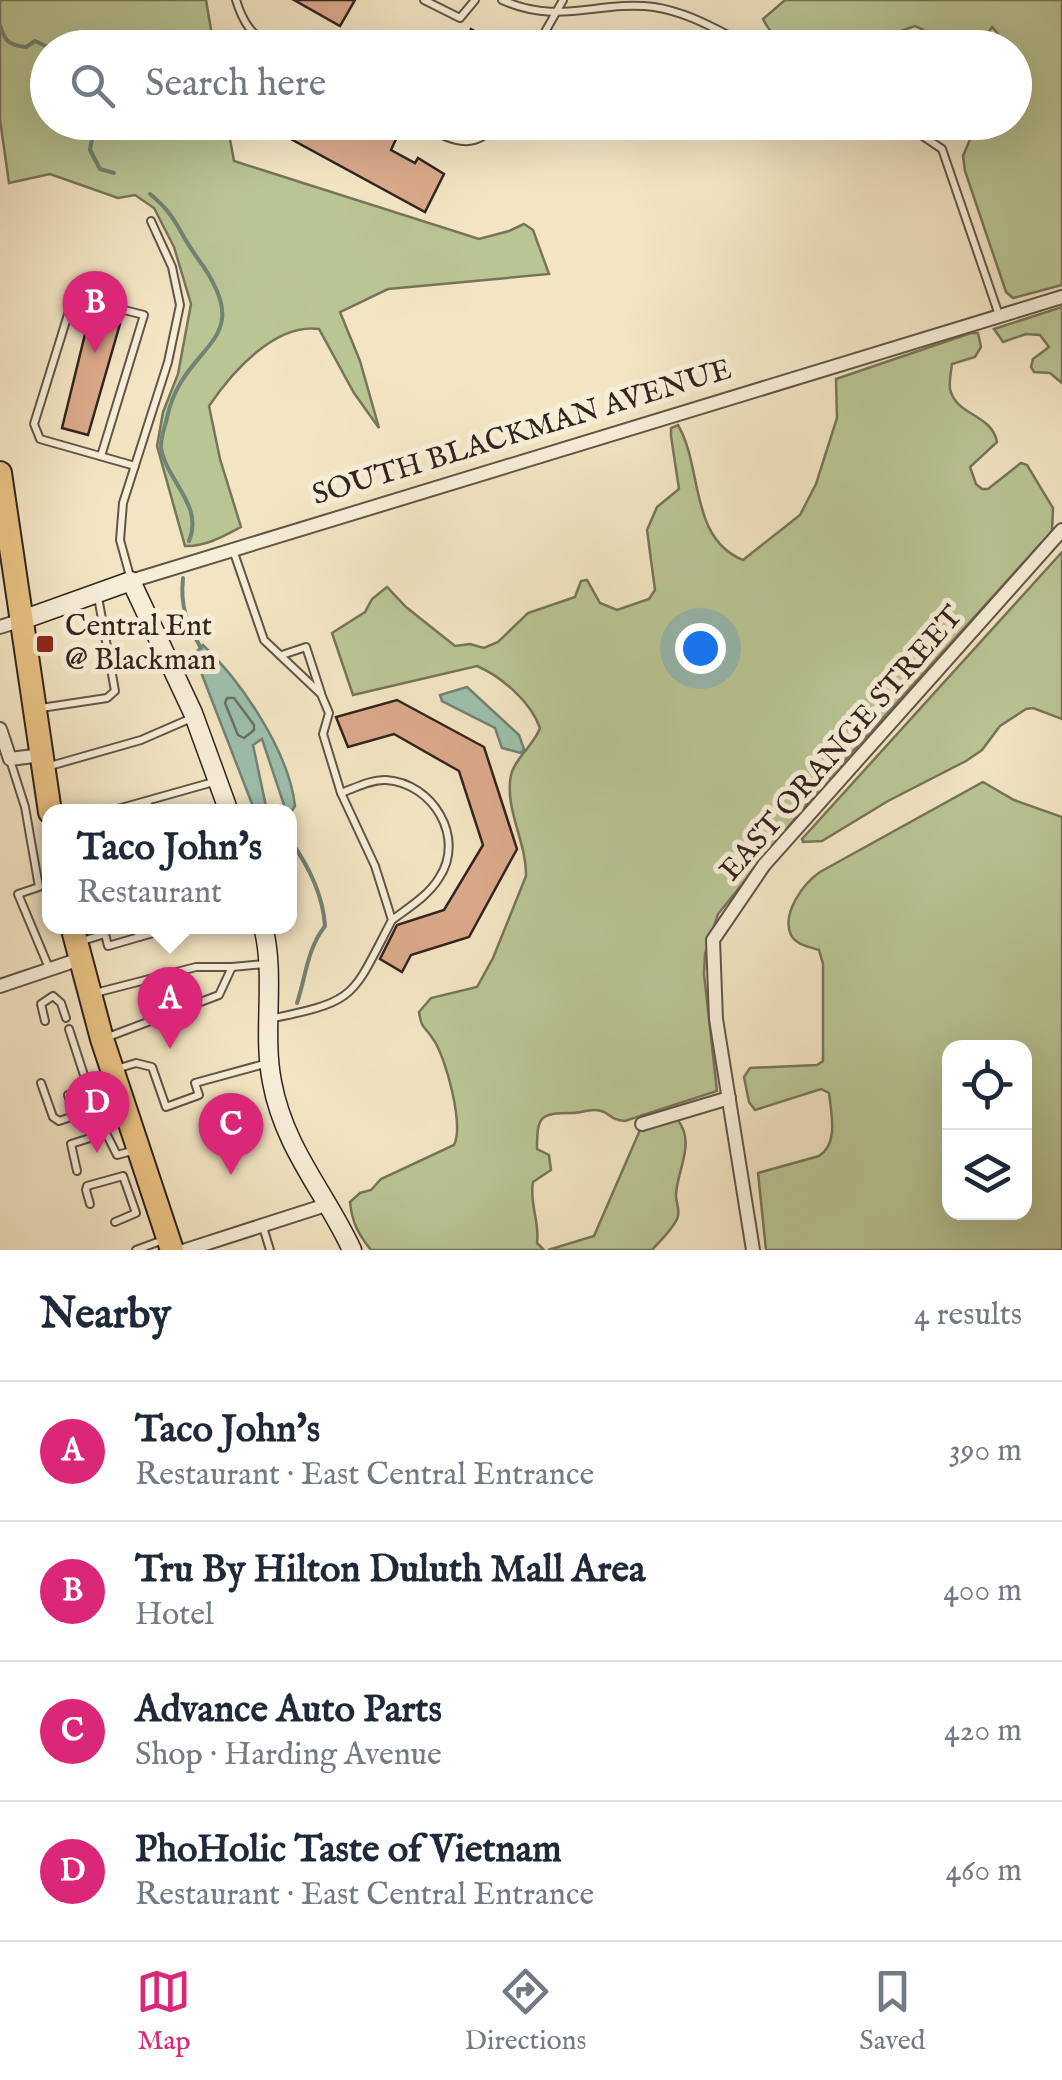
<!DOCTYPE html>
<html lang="en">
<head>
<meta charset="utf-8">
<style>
  :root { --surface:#fff; --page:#f6f6f7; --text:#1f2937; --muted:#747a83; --line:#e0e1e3; --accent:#db2777 }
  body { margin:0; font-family:"IM FELL English",serif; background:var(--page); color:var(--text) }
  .controls { position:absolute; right:30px; bottom:30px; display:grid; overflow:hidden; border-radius:20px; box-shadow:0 10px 40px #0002 }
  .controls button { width:90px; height:90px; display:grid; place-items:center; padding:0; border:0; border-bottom:2px solid var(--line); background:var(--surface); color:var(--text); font:50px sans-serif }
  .you { position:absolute; left:700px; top:648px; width:35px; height:35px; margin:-25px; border:8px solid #fff; border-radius:50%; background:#1a73e8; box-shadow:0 0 0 15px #1a73e833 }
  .badge { display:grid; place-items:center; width:65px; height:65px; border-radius:50%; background:var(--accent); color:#fff; font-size:32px; font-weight:700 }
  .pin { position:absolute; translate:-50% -82px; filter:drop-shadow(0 2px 5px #0008) }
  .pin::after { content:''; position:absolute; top:52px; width:35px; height:30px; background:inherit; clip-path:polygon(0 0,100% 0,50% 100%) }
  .popup { position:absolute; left:42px; top:804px; width:255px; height:130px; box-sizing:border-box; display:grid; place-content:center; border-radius:20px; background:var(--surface); filter:drop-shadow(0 2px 8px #0005); font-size:32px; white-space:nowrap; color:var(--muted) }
  .popup b { font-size:38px; color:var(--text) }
  .popup::after { content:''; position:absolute; left:50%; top:100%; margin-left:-20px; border:20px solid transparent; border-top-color:var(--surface) }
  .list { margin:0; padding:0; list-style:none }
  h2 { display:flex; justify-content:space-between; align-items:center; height:130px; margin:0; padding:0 40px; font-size:42px }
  h2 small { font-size:32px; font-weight:400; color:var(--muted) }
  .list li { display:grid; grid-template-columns:65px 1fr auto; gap:30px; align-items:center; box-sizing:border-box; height:140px; padding:0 40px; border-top:2px solid var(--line) }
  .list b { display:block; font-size:38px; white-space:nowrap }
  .list p { margin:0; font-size:32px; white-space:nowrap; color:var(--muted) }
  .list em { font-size:32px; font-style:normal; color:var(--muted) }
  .icon { flex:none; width:55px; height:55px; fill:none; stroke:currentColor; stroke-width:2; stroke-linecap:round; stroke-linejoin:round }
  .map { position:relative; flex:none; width:1062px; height:1250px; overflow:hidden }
  .search { position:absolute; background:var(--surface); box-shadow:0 10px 40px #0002; left:30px; right:30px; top:30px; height:110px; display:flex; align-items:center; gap:25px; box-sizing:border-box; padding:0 35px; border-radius:55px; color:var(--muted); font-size:38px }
  .sheet { height:690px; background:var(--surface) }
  nav { display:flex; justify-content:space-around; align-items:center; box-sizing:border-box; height:140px; border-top:2px solid var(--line); background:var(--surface); font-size:28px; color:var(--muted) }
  nav a { display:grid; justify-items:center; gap:5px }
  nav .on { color:var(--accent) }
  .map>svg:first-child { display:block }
  .green { fill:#bac594; stroke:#76745a; stroke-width:2.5; fill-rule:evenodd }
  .water { fill:#9dc0ad; stroke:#728274; stroke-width:2.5 }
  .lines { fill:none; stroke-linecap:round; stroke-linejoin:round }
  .shore { stroke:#677266; stroke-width:2.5 }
  .stream { stroke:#728274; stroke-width:4 }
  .building { fill:#daa98b; stroke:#31241f; stroke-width:2.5 }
  .lane-casing { stroke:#625448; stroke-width:10 }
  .street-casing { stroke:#625448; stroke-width:16 }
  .secondary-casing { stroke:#31241f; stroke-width:21 }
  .highway-casing { stroke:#31241f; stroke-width:26 }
  .lane { stroke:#f7eed8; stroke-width:6 }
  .street { stroke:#f7eed8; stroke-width:12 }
  .secondary { stroke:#f7eed8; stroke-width:18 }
  .highway { stroke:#eac282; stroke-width:22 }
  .poi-dot { fill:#8f2418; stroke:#f7eed8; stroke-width:4 }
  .labels { text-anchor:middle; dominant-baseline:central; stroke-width:10; stroke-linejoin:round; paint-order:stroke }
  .street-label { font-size:30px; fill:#31241f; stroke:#f7eed8 }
  .poi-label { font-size:30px; fill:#31241f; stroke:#f7eed8; text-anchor:start }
</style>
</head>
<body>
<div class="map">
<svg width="1062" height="1250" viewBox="0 0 1062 1250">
  <rect width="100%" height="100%" fill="#f3e5c3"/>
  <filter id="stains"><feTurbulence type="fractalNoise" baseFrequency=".002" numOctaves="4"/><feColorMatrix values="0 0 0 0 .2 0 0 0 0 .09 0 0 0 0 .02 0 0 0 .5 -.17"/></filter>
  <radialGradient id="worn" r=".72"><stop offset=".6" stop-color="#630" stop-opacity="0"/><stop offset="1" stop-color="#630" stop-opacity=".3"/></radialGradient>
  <g class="green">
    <path d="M0 0H206L214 47 48 48V122L227 123 234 161 479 239 509 231 524 224 533 230 549 274 388 289 340 312 360 361 379 428 354 393 319 329C275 323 232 372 209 406L220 459 241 527C224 536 205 547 185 546L157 446 163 412 178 374 191 304 174 247 154 208 135 195 118 198 50 174 9 183 0 120Z"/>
    <path d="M785 0H1062V285L1013 298 1006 292 965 171 963 156 977 123 1014 122V48L1001 47 998 34 992 27 979 47H926L924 30 915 26 874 40 865 47C827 48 782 59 763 19Z"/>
    <polygon points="1062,307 1062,383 1050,373 1034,372 1031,367 1033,359 1049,347 1040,335 1026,334 1003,342 994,329"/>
    <path d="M971 333H978L981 347 975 357 952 364C951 371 949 382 950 389 956 416 992 414 997 442L970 467 976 484 982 489H988L1021 463 1027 465 1053 508 1052 531 819 789 718 914 705 954 704 974 717 1091 625 1121C613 1120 613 1117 604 1112 593 1107 583 1113 572 1113 540 1113 537 1116 537 1149L549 1155 551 1170 533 1182C529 1203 540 1222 537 1243L544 1250H371C358 1234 352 1222 350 1202L360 1193 371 1190 381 1179 454 1145C464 1125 446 1057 433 1039 424 1025 422 1030 419 1012L431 998 477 987 493 958 526 876C527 843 504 808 511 775 515 758 534 745 540 728 531 702 502 677 477 666L353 695 332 633 365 612 372 599 387 587 406 607 455 646 470 644 484 648 498 642 528 613 575 597 581 581 587 580 600 603 617 610 649 599 655 590 647 530 657 507 679 489 671 436V428L678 425C703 468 689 538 743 560L800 515 816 484 837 418 836 379Z"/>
    <polygon points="1062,552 1062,719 1033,708 1026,709 1000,726 982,750 966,761 888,801 822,841 803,842 802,839"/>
    <path d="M983 782 1014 800 1062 817V1250H766L758 1173 819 1156C839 1144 831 1113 829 1093L821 1089 755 1110 749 1102 744 1077 750 1068 817 1065 823 1061V964L819 950C810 947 796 945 791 935 781 913 804 883 820 872ZM950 1048H1024V1212H950Z"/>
    <path d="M677 1119C697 1143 676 1171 676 1196 676 1204 681 1210 677 1219 672 1230 660 1241 652 1250H548L594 1236 640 1130Z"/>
  </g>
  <g class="water">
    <path d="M203 645C242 682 289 752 295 806L290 814 286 811 262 739 253 745 267 811H256L254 809 194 654Z"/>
    <polygon points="467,687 519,735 524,749 521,753 502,748 495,728 442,701 440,695"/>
  </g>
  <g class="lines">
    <polygon class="shore" points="227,698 234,698 254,725 254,730 244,738 238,735 225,703"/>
    <g class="stream">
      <path d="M0 25C5 41 8 45 26 47L35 41 50 48"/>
      <polyline points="89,122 93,133 90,150 100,169 114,173"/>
      <path d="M150 194C178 217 177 230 196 256 263 346 183 339 167 418 165 427 160 439 161 448 167 482 204 505 189 541"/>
      <path d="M183 578C180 606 187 624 201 648"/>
      <path d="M290 840C308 865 323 895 325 926 307 949 306 976 297 1003"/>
    </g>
  </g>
  <g class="building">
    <polygon points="294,0 355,0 340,26"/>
    <polygon points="471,29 504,48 440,48 447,34 457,39 460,35 466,39"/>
    <polygon points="283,122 370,122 397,137 391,150 415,163 418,158 444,174 425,212 278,132"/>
    <polygon points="94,317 120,324 88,435 62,428 88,322 92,323"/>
    <polygon points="397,700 484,747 517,849 469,937 411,955 402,972 380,959 397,925 444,910 483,845 459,771 394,734 348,747 336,717"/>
  </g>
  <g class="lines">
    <g class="lane-casing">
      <g id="lane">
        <path d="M236 0C243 23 252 36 274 48"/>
        <polyline points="424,0 460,18 475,0"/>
        <path d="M502 0C560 26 598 0 654 7 692 13 720 32 754 48"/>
        <polyline points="536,48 563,0"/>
        <path d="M417 122C443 136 475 157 495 122"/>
        <polyline points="902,122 942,149 999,315"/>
        <polyline points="101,456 144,315 84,300 70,308 34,424 40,439 135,466"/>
        <path d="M233 550 264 640 321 694 329 713 323 734 341 793 375 866 392 920C351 998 358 1001 269 1019"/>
        <polyline points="131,580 120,540 123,503 168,362 180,305 172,267 151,221"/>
        <polyline points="282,655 306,647 321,693"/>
        <polyline points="41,708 107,698 115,691 98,597"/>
        <polyline points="10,760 25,807 39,887 18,894 49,968"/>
        <polyline points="50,766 141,740 194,717"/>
        <path d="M341 793C355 788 372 779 386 780 433 783 466 838 439 878 428 896 408 908 392 920"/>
        <polyline points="147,801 150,812"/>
        <polyline points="107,812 217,781"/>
        <polyline points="139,937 178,926"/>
        <polyline points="82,941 105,934 108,946 139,937 136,926"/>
        <polyline points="95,993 196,967 232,967"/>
        <polyline points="45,1021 41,1004 53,996 61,1003 66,1018"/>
        <polyline points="69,1029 95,1109"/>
        <polyline points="108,1037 219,995 232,967 265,964"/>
        <polyline points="116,1069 136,1063 152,1067 166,1107 199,1095 195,1083 268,1063"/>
        <polyline points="41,1083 53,1117 59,1121 116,1102"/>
        <polyline points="68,1095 75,1115"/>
        <polyline points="77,1171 71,1144 106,1133 117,1155 132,1151"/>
        <polyline points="90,1204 86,1190 87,1186 123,1176 136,1213 115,1222"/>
        <polyline points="263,1227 270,1250"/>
        <polyline points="136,1250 163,1240"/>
      </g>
    </g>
    <g class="street-casing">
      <g id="street">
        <polyline points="131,581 1062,297"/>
        <polyline points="0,627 22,620"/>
        <polyline points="0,729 10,759 42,755"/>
        <polyline points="0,986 80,959"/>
        <polyline points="642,1124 729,1098"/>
        <polyline points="186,1250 326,1205"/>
        <polyline points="753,1250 716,1019 713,940 764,865 1062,530"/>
      </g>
    </g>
    <g class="secondary-casing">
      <g id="secondary">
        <polyline points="22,620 131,581 193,713 229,812"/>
        <path d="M263 926C276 977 262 1031 272 1082 284 1148 325 1192 352 1250"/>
      </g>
    </g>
    <g class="highway-casing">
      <g id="highway">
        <polyline points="0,473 50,812"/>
        <polyline points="72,926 102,1039 172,1250"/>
      </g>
    </g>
    <use href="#lane" class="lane"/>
    <use href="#street" class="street"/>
    <use href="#secondary" class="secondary"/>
    <use href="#highway" class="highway"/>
  </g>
  <rect class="poi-dot" x="35" y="634" width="20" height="20" rx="5"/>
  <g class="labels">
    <g class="street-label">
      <text transform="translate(522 433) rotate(-17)">SOUTH BLACKMAN AVENUE</text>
      <text transform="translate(842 744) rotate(-49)">EAST ORANGE STREET</text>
    </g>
    <g class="poi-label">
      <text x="65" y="627">Central Ent<tspan x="65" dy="34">@ Blackman</tspan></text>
    </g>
  </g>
  <rect width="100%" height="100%" filter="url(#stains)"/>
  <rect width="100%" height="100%" fill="url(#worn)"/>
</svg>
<div class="controls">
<button><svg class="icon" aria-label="locate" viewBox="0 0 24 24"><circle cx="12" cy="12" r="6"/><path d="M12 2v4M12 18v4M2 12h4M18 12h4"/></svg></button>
<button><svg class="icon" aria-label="layers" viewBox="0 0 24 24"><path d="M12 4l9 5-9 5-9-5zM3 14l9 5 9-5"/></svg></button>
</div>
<div class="you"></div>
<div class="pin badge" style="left:170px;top:1049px">A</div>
<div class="popup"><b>Taco John's</b>Restaurant</div>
<div class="pin badge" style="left:95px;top:353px">B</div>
<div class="pin badge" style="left:231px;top:1175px">C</div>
<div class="pin badge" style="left:97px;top:1153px">D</div>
<div class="search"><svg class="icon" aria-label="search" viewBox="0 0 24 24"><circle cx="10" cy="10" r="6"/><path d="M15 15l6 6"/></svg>Search here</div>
</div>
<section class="sheet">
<h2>Nearby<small>4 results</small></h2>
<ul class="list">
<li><span class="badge">A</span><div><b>Taco John's</b><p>Restaurant · East Central Entrance</p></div><em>390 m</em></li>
<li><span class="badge">B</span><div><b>Tru By Hilton Duluth Mall Area</b><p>Hotel</p></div><em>400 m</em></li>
<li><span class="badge">C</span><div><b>Advance Auto Parts</b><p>Shop · Harding Avenue</p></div><em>420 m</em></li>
<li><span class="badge">D</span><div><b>PhoHolic Taste of Vietnam</b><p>Restaurant · East Central Entrance</p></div><em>460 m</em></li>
</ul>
</section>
<nav>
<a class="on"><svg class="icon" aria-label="map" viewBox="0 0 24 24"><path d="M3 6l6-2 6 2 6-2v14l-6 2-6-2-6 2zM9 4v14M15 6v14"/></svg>Map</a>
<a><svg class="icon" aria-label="directions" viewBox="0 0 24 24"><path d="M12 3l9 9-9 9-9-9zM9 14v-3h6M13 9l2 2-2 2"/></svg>Directions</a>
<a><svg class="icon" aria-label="saved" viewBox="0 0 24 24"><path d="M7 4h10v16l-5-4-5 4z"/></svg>Saved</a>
</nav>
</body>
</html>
